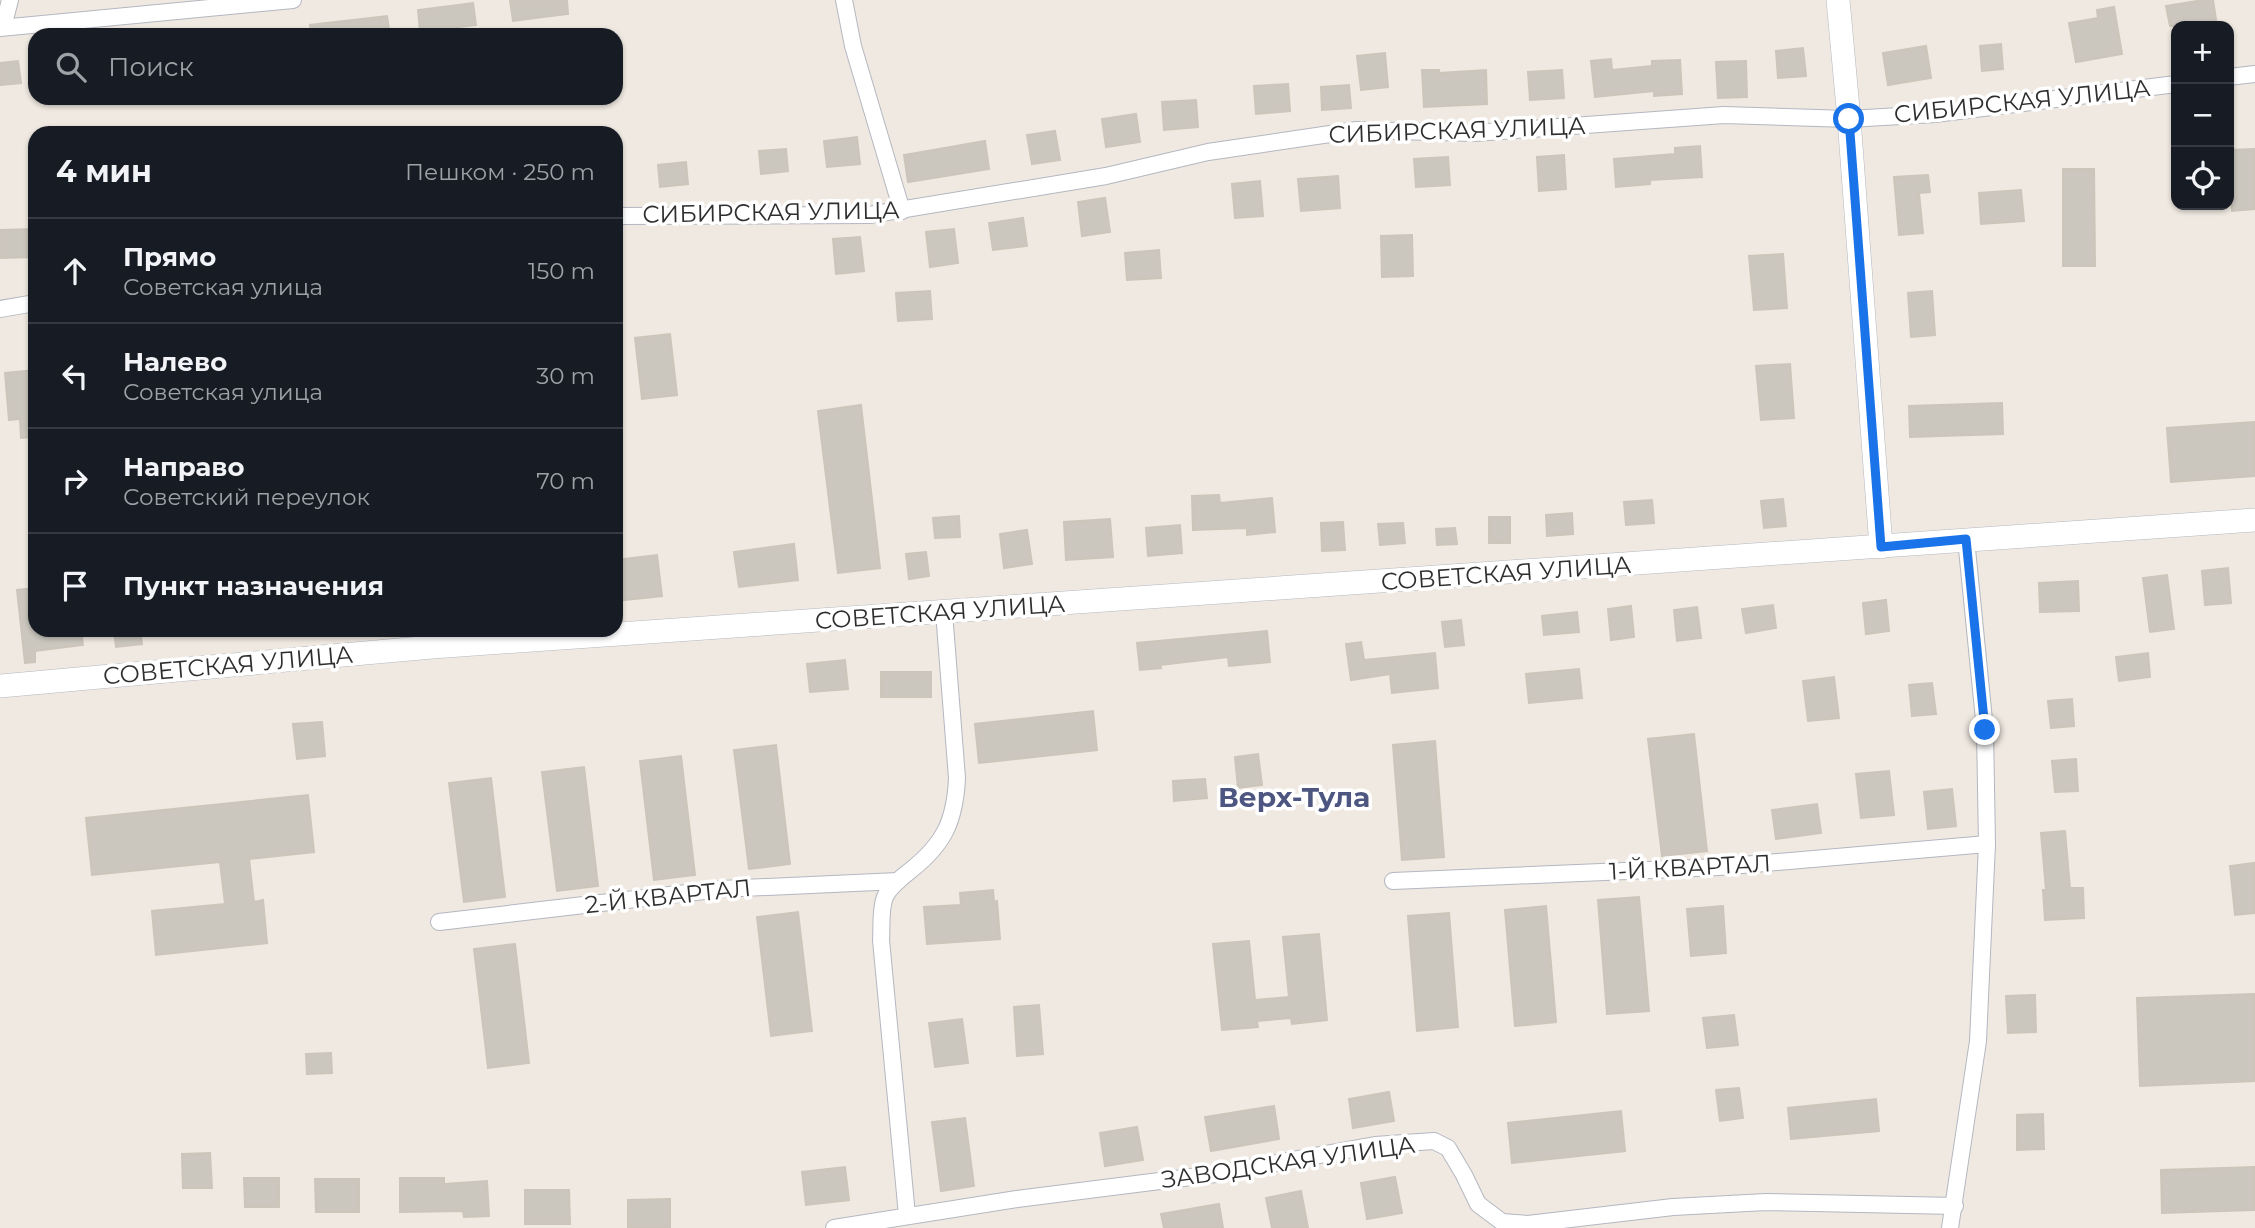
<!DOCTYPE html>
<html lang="ru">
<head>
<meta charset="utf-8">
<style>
  :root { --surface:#171b24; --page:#242831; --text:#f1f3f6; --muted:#9ea1a6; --line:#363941 }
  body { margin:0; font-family:Montserrat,sans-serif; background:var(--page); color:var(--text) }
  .controls { position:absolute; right:21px; top:21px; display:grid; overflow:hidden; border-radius:14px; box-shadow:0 2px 5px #0004 }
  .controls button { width:63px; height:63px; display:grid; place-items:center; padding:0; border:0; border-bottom:2px solid var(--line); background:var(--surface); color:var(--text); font:35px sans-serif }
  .stop { position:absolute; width:21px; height:21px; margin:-16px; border:5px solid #1a73e8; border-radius:50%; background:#fff }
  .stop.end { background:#1a73e8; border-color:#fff; box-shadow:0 2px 7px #0008 }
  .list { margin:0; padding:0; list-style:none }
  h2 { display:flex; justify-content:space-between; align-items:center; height:91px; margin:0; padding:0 28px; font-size:30px }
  h2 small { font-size:23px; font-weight:400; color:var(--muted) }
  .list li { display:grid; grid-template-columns:46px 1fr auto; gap:21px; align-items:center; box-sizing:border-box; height:105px; padding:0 28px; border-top:2px solid var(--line) }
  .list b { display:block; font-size:26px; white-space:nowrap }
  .list p { margin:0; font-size:23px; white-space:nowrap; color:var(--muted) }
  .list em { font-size:23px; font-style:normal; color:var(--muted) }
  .icon { flex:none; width:38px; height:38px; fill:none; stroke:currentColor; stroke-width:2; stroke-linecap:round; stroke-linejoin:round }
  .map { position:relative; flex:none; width:2255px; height:1228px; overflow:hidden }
  .search { position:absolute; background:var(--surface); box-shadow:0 2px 5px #0004; left:28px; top:28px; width:595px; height:77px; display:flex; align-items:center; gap:18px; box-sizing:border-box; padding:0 24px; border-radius:21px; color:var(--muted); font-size:26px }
  .panel { position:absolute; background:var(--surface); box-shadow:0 2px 5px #0004; left:28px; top:126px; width:595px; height:511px; border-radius:21px }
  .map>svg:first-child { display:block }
  .building { fill:#cbc7bf; stroke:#cbc5ba; stroke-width:2 }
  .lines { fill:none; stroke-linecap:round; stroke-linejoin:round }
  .street-casing { stroke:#b4b7c1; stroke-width:18 }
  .secondary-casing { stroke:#b4b7c1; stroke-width:24 }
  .street { stroke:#fff; stroke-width:16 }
  .secondary { stroke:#fff; stroke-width:23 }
  .route { stroke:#1a73e8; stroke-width:9 }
  .labels { text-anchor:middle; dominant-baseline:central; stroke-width:7; stroke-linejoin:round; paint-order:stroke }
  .street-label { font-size:24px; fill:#2e2e2e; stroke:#fff }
  .quarter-label { font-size:28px; font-weight:bold; fill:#4d5680; stroke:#fff }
</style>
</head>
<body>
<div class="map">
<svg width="2255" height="1228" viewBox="0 0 2255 1228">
  <rect width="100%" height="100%" fill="#efe9e1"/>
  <g class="building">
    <polygon points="510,0 567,0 568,14 513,21"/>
    <polygon points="2203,0 2213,0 2217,26 2170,26 2166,6"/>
    <polygon points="473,3 476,25 420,32 418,10"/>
    <polygon points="2114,7 2122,54 2076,62 2069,23 2098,18 2097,10"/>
    <polygon points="387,16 390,35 311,35 310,25"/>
    <polygon points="2001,44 2003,69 1982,71 1980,46"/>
    <polygon points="1926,46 1931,78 1888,85 1883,53"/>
    <polygon points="1803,48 1806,76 1778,78 1776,51"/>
    <polygon points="1385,53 1388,87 1361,90 1357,56"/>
    <polygon points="1611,59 1612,70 1652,66 1652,61 1680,60 1682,94 1654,96 1654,91 1595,97 1591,61"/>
    <polygon points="18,61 21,83 0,85 0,63"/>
    <polygon points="1746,61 1747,97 1718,98 1716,62"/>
    <polygon points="1422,70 1439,70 1439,73 1486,70 1487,104 1424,107"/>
    <polygon points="1562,70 1564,98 1530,100 1528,72"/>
    <polygon points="1288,84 1290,111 1256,114 1254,86"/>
    <polygon points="1349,85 1351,108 1322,110 1321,87"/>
    <polygon points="1196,100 1198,127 1164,130 1162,102"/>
    <polygon points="1136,114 1140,142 1106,147 1102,119"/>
    <polygon points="1055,131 1060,160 1032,164 1027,135"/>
    <polygon points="857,137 860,164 827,167 824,141"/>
    <polygon points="985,141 989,169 908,182 904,155"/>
    <polygon points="1700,146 1702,177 1650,180 1650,184 1616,187 1614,159 1675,154 1675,148"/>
    <polygon points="786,149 788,171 761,174 759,151"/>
    <polygon points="2255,149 2255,209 2232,211 2229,150"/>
    <polygon points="1564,155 1566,189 1539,191 1537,157"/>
    <polygon points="1448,157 1450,185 1416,187 1414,159"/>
    <polygon points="686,162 688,184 660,187 658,165"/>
    <polygon points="2063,169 2094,169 2095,266 2063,266"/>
    <polygon points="1928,175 1930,192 1919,193 1923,233 1899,235 1894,177"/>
    <polygon points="1338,176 1340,208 1301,211 1298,179"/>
    <polygon points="1260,181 1263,216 1235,218 1232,184"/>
    <polygon points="2021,190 2024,221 1981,224 1979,193"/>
    <polygon points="1105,198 1110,232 1082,236 1078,202"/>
    <polygon points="1023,218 1027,246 993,250 989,223"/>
    <polygon points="35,229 35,257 0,258 0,230"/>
    <polygon points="954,229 958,263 930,267 926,232"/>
    <polygon points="1412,235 1413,276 1382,277 1381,236"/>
    <polygon points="860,237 864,271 836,274 833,239"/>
    <polygon points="1159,250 1161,278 1127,280 1125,253"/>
    <polygon points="1783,254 1787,308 1754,310 1749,256"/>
    <polygon points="930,291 932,319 898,321 896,293"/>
    <polygon points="1932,291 1935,335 1911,337 1908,293"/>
    <polygon points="670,334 677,395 642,399 635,338"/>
    <polygon points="1790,364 1794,418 1761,420 1756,366"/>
    <polygon points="35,370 35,437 21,438 20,419 9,420 5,373"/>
    <polygon points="2002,403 2003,434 1910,437 1909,406"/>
    <polygon points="861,405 880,568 838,573 818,411"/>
    <polygon points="2255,422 2255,476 2171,482 2167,428"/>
    <polygon points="1219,495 1220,503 1272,498 1275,532 1247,535 1247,528 1193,530 1192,496"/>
    <polygon points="1783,499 1786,526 1764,528 1761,501"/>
    <polygon points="1652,500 1654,523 1626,525 1624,502"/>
    <polygon points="1572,513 1573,534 1547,536 1546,515"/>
    <polygon points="959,516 960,537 935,538 933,518"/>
    <rect x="1489" y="517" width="21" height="26"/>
    <polygon points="1110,519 1113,557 1066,560 1064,522"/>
    <polygon points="1343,522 1345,550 1322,551 1321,523"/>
    <polygon points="1403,523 1405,543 1380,545 1378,524"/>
    <polygon points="1180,525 1182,553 1148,556 1146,528"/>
    <polygon points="1455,528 1457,544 1437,545 1436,529"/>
    <polygon points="1027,530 1032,564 1004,568 1000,534"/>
    <polygon points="794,544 798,580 739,587 734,552"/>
    <polygon points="926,552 929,576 909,579 906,554"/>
    <polygon points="657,555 662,596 616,601 616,560"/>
    <polygon points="2228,568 2231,603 2205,605 2202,571"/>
    <polygon points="2167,575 2174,629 2150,632 2143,578"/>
    <polygon points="2078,581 2079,611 2040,612 2039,583"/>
    <polygon points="35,588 35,630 81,630 83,645 35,651 35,662 25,663 17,590"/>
    <polygon points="1886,600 1889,631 1866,634 1863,603"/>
    <polygon points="1773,605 1776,628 1746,633 1742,609"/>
    <polygon points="1631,606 1634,637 1611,640 1608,609"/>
    <polygon points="1697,607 1701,638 1677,641 1674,610"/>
    <polygon points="1577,612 1579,632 1544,635 1542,616"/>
    <polygon points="1461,620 1464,645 1445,647 1442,622"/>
    <polygon points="114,630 140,630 142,644 116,647"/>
    <polygon points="1267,631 1270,662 1229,666 1228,657 1160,665 1161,668 1140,670 1137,643"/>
    <polygon points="1361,642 1364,660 1435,653 1438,688 1392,693 1390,674 1351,680 1346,644"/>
    <polygon points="2148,653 2150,677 2119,681 2116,657"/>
    <polygon points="845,660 848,689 810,692 807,664"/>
    <polygon points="1579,669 1582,698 1529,703 1526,674"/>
    <rect x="881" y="672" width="50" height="25"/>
    <polygon points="1834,677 1839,718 1808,721 1803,681"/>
    <polygon points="1932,683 1936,714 1912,716 1909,685"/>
    <polygon points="2072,699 2074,726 2051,728 2048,701"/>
    <polygon points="1093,711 1097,750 979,763 975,724"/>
    <polygon points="322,722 325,756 297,759 293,724"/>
    <polygon points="1694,734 1707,851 1662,856 1648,739"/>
    <polygon points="1435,741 1444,857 1402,860 1393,745"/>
    <polygon points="776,745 790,864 749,869 734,750"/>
    <polygon points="1258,754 1262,785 1238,788 1235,757"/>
    <polygon points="681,756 695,875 654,880 640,761"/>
    <polygon points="2076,759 2078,791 2055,792 2052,761"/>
    <polygon points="584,767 598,886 557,891 542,772"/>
    <polygon points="1889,771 1894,815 1861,818 1856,774"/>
    <polygon points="491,778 505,897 464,902 449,783"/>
    <polygon points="1205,779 1207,798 1174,801 1173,781"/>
    <polygon points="1952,789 1956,826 1928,829 1924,792"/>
    <polygon points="308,795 314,852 249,859 254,902 263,900 267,943 156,955 152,911 225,904 220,862 92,875 86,818"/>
    <polygon points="1817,804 1821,833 1776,839 1772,810"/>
    <polygon points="2065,831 2070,888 2083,888 2084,918 2045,920 2043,890 2046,890 2041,833"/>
    <polygon points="2254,863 2255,913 2235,915 2230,866"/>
    <polygon points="993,890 994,902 997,901 1000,939 927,944 924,907 961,905 960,893"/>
    <polygon points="1639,897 1649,1011 1607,1014 1598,900"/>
    <polygon points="1546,906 1556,1022 1515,1026 1505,910"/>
    <polygon points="1723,906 1726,953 1691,956 1687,909"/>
    <polygon points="798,912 812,1031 771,1036 757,917"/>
    <polygon points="1449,913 1458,1027 1417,1031 1408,916"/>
    <polygon points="1319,934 1327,1020 1292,1024 1291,1018 1257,1021 1258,1027 1222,1030 1213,944 1249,941 1255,1000 1289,997 1283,937"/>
    <polygon points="515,944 529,1063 488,1068 474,949"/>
    <polygon points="2255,994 2255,1081 2140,1086 2137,998"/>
    <polygon points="2035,995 2036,1032 2008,1033 2006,996"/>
    <polygon points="1039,1005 1043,1054 1017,1056 1014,1007"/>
    <polygon points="1734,1015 1738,1045 1707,1048 1703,1018"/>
    <polygon points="962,1019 968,1063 935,1067 929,1023"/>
    <polygon points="331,1053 332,1073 307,1074 306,1054"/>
    <polygon points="1739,1088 1743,1118 1720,1121 1716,1090"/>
    <polygon points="1389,1092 1394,1121 1353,1128 1349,1099"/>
    <polygon points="1876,1099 1879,1131 1791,1139 1788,1108"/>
    <polygon points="1274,1106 1279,1139 1211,1151 1205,1117"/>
    <polygon points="1621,1111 1625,1151 1512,1163 1508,1123"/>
    <polygon points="2043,1114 2044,1149 2017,1150 2017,1115"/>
    <polygon points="965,1118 974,1186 941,1191 932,1122"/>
    <polygon points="1137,1127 1143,1160 1105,1166 1100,1133"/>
    <polygon points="210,1153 212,1188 183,1188 182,1154"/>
    <polygon points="845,1167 849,1200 806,1205 802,1172"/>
    <polygon points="2255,1167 2255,1210 2162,1213 2161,1170"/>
    <polygon points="1395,1177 1402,1213 1367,1219 1361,1183"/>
    <polygon points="244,1178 279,1178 279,1207 245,1207"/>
    <polygon points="400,1178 444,1178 444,1184 487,1181 489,1216 464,1217 463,1211 400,1212"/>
    <polygon points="315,1179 359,1179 359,1212 316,1212"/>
    <polygon points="525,1190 569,1190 570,1224 525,1224"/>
    <polygon points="1301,1191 1308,1228 1272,1228 1266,1198"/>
    <polygon points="670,1199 670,1228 628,1228 628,1200"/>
    <polygon points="1219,1204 1223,1228 1164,1228 1161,1214"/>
  </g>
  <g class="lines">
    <g class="street-casing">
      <g id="street">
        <polyline points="844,0 853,46 902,211"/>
        <polyline points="3,27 10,0"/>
        <polyline points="0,28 293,0"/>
        <polyline points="2229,77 2255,74"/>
        <polyline points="616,216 869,215 1106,176 1208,152 1357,130 1474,133 1724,115 1849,119 1935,114 2176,84"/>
        <polyline points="0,309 35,303"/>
        <polyline points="1393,881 1719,867 1987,844"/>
        <polyline points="439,922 721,889 898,881"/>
        <path d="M907 1215 881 940C882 928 880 909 885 897 889 887 902 877 911 870 944 844 955 821 957 778L944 612"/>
        <polyline points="834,1228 1017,1199 1215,1174 1375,1145 1434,1141 1448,1148 1464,1175 1478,1204 1502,1222 1528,1224 1673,1207 1766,1202 1955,1206"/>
        <polyline points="1950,1228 1978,1041 1987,844 1985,730 1966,539"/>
      </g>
    </g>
    <g class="secondary-casing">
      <g id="secondary">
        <polyline points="1838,0 1849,119 1881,547"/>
        <polyline points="0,686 432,647 2255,520"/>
      </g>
    </g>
    <use href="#street" class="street"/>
    <use href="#secondary" class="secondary"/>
  </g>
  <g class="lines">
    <polyline class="route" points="1849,119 1881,547 1966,539 1985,730"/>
  </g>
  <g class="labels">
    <g class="street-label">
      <text transform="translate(2022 101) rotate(-6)">СИБИРСКАЯ УЛИЦА</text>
      <text transform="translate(1457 130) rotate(-2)">СИБИРСКАЯ УЛИЦА</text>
      <text transform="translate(771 212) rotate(-1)">СИБИРСКАЯ УЛИЦА</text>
      <text transform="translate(1506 573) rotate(-4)">СОВЕТСКАЯ УЛИЦА</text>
      <text transform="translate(940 612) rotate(-4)">СОВЕТСКАЯ УЛИЦА</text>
      <text transform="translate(228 665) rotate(-5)">СОВЕТСКАЯ УЛИЦА</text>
      <text transform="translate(1690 867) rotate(-3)">1-Й КВАРТАЛ</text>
      <text transform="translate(668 896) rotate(-6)">2-Й КВАРТАЛ</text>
      <text transform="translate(1288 1162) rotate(-8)">ЗАВОДСКАЯ УЛИЦА</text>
    </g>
    <g class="quarter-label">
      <text x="1294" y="797">Верх-Тула</text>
    </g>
  </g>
</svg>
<div class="controls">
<button>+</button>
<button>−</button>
<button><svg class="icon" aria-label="locate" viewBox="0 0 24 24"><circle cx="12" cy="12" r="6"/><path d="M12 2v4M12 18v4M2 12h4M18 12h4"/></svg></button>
</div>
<div class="stop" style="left:1849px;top:119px"></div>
<div class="stop end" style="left:1985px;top:730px"></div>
<div class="search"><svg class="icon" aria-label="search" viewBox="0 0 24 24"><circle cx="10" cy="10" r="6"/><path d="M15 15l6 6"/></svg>Поиск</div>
<section class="panel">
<h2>4 мин<small>Пешком · 250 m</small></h2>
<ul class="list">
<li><svg class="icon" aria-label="ahead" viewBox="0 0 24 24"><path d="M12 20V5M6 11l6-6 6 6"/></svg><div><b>Прямо</b><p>Советская улица</p></div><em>150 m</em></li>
<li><svg class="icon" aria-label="left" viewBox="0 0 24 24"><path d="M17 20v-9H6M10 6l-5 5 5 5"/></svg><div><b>Налево</b><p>Советская улица</p></div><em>30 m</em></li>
<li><svg class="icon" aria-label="right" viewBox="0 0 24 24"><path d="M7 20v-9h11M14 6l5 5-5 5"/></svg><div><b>Направо</b><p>Советский переулок</p></div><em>70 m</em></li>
<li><svg class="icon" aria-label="arrive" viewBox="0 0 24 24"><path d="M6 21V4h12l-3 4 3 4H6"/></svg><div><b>Пункт назначения</b></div></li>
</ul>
</section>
</div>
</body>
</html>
